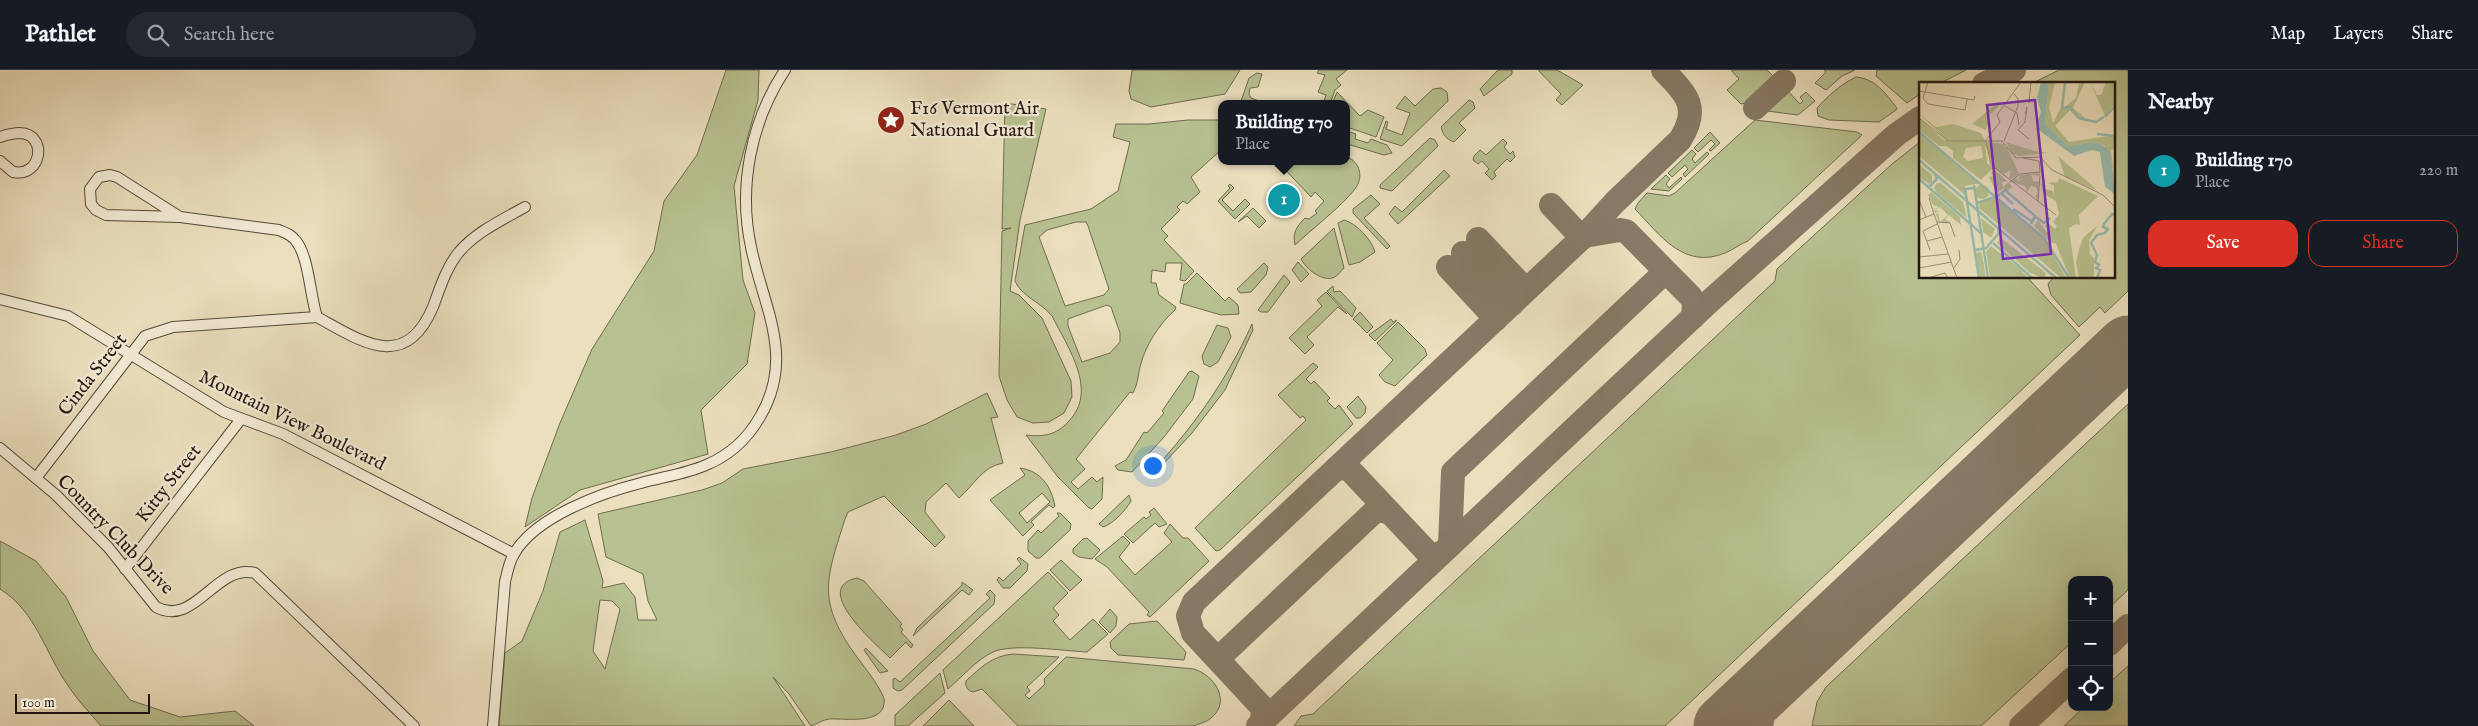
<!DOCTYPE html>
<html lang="en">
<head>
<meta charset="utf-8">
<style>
  :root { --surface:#171b24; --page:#242831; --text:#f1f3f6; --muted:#9ea1a6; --line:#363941; --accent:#d93025 }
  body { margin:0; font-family:"IM FELL English",serif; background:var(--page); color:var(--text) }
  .controls { position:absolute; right:15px; bottom:15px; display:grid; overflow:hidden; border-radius:10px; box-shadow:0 5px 20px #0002 }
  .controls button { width:45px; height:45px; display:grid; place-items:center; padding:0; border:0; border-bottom:1px solid var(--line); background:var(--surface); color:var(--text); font:25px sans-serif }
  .scale { position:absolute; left:15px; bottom:12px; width:135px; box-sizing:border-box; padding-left:5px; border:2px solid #231610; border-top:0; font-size:14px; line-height:18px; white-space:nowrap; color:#231610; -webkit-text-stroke:4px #f2ead4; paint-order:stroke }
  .you { position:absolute; left:1152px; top:395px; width:18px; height:18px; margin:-12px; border:4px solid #fff; border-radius:50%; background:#1a73e8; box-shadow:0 0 0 8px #1a73e833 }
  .badge { display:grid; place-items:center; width:32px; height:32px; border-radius:50%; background:var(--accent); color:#fff; font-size:16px; font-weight:700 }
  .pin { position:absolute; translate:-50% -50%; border:2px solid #fff; box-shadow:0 1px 5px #0006 }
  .popup { position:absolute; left:1218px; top:30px; width:132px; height:65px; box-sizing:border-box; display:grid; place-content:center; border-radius:10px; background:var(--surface); filter:drop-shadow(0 1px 4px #0005); font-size:16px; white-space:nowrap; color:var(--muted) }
  .popup b { font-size:19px; color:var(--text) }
  .popup::after { content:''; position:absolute; left:50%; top:100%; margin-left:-10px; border:10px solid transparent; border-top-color:var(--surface) }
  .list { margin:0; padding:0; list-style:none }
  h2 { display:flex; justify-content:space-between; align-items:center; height:65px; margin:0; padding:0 20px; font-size:21px }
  h2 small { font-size:16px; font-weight:400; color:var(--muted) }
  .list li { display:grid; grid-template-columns:32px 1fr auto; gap:15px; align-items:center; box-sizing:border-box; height:70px; padding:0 20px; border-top:1px solid var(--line) }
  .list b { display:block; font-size:19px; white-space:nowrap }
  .list p { margin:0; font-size:16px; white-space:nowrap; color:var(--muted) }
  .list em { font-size:16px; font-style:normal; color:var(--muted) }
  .actions { display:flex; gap:10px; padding:15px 20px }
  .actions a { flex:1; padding:11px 0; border:1px solid var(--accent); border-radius:15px; text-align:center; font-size:18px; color:var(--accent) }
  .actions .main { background:var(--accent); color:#fff }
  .icon { flex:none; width:28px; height:28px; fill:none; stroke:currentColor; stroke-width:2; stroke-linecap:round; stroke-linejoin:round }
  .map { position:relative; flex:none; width:2128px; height:656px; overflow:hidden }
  header { display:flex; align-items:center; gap:30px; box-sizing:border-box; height:70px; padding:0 25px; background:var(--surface); border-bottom:1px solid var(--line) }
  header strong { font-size:24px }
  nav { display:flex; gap:28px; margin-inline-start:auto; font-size:18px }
  .search { width:350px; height:45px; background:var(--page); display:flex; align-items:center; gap:12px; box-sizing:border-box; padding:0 18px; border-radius:28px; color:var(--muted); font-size:19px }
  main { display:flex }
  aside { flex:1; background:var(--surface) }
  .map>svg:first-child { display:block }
  .green { fill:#b8c190; stroke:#6e6c50; fill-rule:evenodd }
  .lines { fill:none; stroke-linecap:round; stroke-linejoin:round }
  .taxiway { stroke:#877a66; stroke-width:24 }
  .runway { stroke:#877a66; stroke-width:61 }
  .minor-casing { stroke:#55483b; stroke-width:12 }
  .minor { stroke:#f2ead4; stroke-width:10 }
  .labels { text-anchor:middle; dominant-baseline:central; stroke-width:4.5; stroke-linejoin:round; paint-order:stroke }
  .poi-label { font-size:19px; fill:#231610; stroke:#f2ead4; text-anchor:start }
  .street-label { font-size:19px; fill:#231610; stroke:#f2ead4 }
  .inset-river { fill:none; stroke:#98bdb0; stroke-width:2.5 }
  .inset-road { fill:none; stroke:#9b8f78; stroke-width:1 }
  .view { fill:#7b2cbf; fill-opacity:0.15; stroke:#7b2cbf; stroke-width:2.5 }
  .inset-edge { fill:none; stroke:#231610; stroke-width:2.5 }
</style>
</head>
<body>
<header>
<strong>Pathlet</strong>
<div class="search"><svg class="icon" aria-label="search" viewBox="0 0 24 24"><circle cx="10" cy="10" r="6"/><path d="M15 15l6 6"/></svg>Search here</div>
<nav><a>Map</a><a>Layers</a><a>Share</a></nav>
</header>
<main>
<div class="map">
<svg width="2128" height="656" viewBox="0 0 2128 656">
  <rect width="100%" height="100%" fill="#ebdfbd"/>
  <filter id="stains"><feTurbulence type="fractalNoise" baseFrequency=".004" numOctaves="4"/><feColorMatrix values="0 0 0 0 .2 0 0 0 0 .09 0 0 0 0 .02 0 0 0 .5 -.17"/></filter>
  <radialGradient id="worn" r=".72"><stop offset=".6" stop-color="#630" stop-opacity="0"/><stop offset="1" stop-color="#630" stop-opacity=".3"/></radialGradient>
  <g class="green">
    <polygon points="726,0 759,0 758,30 734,116 743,210 755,243 747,294 701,340 708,384 580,420 525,457 532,428 560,353 592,279 654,181 664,131 697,85"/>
    <polygon points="1132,0 1240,0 1225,24 1151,37 1131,29 1129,21"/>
    <polygon points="1319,0 1347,0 1336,9 1341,15 1335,20 1330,34 1323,34 1326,25 1318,22 1325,5 1317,3"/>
    <polygon points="1498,0 1512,0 1512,4 1484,26 1480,19"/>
    <polygon points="1538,0 1557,0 1583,15 1562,35 1556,30 1561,24"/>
    <polygon points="1731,0 1767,0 1775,8 1750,32 1741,34 1727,20 1739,9"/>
    <polygon points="1824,0 1855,0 1842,6 1826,20 1815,13 1826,2"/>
    <polygon points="1877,0 1966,0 1939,14 1920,14 1920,24 1907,33 1876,6"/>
    <polygon points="2059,0 2128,0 2128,221 2105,243 2100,237 2079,257 2051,225 2048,214 2053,208 2114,208 2114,14 2031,14"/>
    <polygon points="1257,3 1262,4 1258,17 1250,18 1249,24 1251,28 1267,34 1240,34 1249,8"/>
    <path d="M1856 7C1876 9 1885 23 1897 38L1896 40 1879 52 1829 50 1818 46 1817 38C1828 26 1841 14 1856 7Z"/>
    <polygon points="1441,18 1447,22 1448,31 1402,76 1380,69 1386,51 1388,52 1386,59 1402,65 1410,43 1396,38 1405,26 1415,36 1433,19"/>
    <polygon points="1787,20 1800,34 1803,31 1800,27 1806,22 1815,31 1798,45 1767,41 1766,40"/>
    <polygon points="1337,22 1360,46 1368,40 1384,47 1376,67 1347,57 1346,34 1332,34"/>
    <path d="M1469 30 1473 32 1475 38 1459 53 1466 60 1454 72C1446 69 1443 65 1441 57Z"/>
    <polygon points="1005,33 1046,39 1020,150 1010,221 1019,225 1042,248 1071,311 1072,327 1064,343 1049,352 1033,353 1017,347 1007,330 999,306 1002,161 1011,158 1002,159"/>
    <path d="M1188 50H1222L1221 80 1191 107 1200 122 1187 134 1183 131 1177 137 1180 140 1161 159 1168 166 1164 170 1194 201 1185 211 1180 210 1182 193H1166L1165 202 1152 200 1151 213H1156L1159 225 1176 237 1175 240C1159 254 1145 276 1140 297 1138 306 1138 313 1133 323L1130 322 1076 389 1085 399 1071 412 1078 419 1092 407 1097 412 1103 407 1102 429 1092 439 1089 438 1058 407 1026 365C1044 367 1056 365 1068 352 1099 321 1068 278 1052 246 1042 233 1021 226 1015 211L1025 155 1091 139 1118 121 1130 72 1113 67 1116 54H1149ZM1076 152H1086L1088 156 1109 219 1104 225 1065 236 1039 167 1047 160ZM1107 235 1111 237 1120 263V272L1110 283 1082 292 1068 256V249Z"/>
    <path d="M1755 50 1857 62 1862 65 1748 171C1740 174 1733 180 1725 183 1684 200 1660 165 1635 139L1638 133 1647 123 1669 126 1675 123Z"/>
    <polygon points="1347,61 1356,64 1355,69 1368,73 1371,69 1387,75 1392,83 1384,85 1347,74"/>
    <polygon points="1710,62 1720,73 1711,81 1709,80 1715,74 1711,70 1698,82 1694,78"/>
    <polygon points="1430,68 1435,70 1438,76 1392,121 1380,118 1380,115"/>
    <polygon points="1503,69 1507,73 1504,77 1510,84 1513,81 1515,87 1510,92 1507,89 1494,102 1496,106 1492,110 1485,103 1489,99 1482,91 1478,94 1473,90 1474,86 1480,80 1486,85"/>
    <polygon points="1920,72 1920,208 2028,208 2080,265 1665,656 1294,656 1301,646 1313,644 1775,211 1777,199 1892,94"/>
    <polygon points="1692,80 1696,84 1692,89 1695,93 1707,82 1709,84 1685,107 1683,104 1688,99 1685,95 1672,107 1668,103"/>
    <path d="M1347 87C1360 92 1364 107 1355 119 1342 136 1312 159 1295 175 1292 163 1297 156 1305 148L1309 149 1317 143 1315 141 1324 131 1315 122 1311 127 1277 91H1346Z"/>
    <polygon points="1444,100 1450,106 1398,154 1389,144 1395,136 1402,142"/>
    <polygon points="1666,105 1670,109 1666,114 1669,118 1681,107 1682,109 1669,121 1651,119"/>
    <polygon points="1230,114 1234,118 1222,130 1233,141 1245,129 1250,134 1235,149 1218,131 1230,118 1228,116"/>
    <polygon points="1371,125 1380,134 1364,148 1390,176 1387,179 1353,143 1353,139"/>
    <polygon points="1253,138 1266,151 1259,158 1247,146 1238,152"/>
    <path d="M1344 150C1356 153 1372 170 1375 182L1360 192 1349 195 1338 153Z"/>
    <path d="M1334 158 1344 198C1341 201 1338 205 1335 207 1323 213 1306 199 1301 189Z"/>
    <polygon points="1298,192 1309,204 1301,212 1292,200"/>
    <polygon points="1264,193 1268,197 1266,205 1251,222 1240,223 1237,219"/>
    <polygon points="1197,203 1225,231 1229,227 1238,235 1239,244 1221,245 1180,233 1184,214 1186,214"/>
    <polygon points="1284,205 1290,212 1268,242 1261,242 1258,240"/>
    <polygon points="1333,216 1334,222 1340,221 1356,238 1352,247 1327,221"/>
    <polygon points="1326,222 1347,244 1338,237 1307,267 1314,275 1305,284 1289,268 1322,236 1317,230"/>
    <polygon points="1360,242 1373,257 1367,263 1353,249"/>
    <polygon points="1391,249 1393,252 1397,250 1375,271 1369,265"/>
    <polygon points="1398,252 1425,279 1427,285 1395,316 1385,312 1379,305 1393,290 1377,273"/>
    <path d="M1252 254 1253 260 1225 320 1192 363 1151 407 1148 406C1191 360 1226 312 1252 254Z"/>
    <polygon points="1217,255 1228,258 1231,267 1218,292 1210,297 1204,294 1202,286"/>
    <polygon points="1313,293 1318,297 1306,309 1311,314 1314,311 1330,328 1327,331 1335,339 1339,335 1353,354 1220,480 1216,481 1195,458 1306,350 1303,346 1300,348 1278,325"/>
    <polygon points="1192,301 1199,306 1193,329 1164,367 1132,402 1118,400 1115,396 1126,390 1144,362 1147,363 1164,343 1162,341 1189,302"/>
    <path d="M987 323 998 347 991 348 1003 393C982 397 975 414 959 428L946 413 926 432 925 442 945 467 935 477 884 426 848 442 845 449C827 507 816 529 854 583 864 597 877 612 884 628 888 656 845 648 829 649 822 650 817 654 811 656L789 624 773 607 805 656H499L505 583 522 571 543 521 560 462 585 450 603 511 602 518 624 513 635 527 638 550H657L648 531 643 504 606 487 598 444 702 420 722 413 743 399 831 382 896 365 926 354ZM600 530 612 531 620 539 605 599 593 581Z"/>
    <polygon points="1358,326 1366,337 1365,343 1360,348 1356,348 1347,337"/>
    <polygon points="2128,334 2128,520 2109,538 2109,510 2072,510 2072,572 1981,656 1812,656 1817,632 1826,617"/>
    <path d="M1020 398C1041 401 1051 416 1055 436L1053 438 1049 435 1031 452 1034 455 1023 466 990 430 1025 405ZM1042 423 1050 432 1027 453 1019 443Z"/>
    <path d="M1129 425 1131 431C1126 440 1113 454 1103 457L1099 454Z"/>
    <polygon points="1154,438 1167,454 1159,457 1155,453 1133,473 1124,464 1144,447 1146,449 1151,445 1149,442"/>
    <polygon points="1057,443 1060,443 1071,454 1070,460 1040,488 1036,488 1028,481 1028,471 1038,460 1041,463 1059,446"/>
    <polygon points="1170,454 1183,468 1188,468 1209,491 1150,547 1147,545 1149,542 1107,497 1095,489 1123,466 1130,473 1119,487 1135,505 1172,472 1164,463"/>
    <polygon points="1087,468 1100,480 1092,489 1079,487 1073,483 1073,479 1083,469"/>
    <path d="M0 471 36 491 66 527 93 581 130 630 180 647 235 641 254 656H101C90 643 78 631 69 617 45 584 37 542 0 519Z"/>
    <polygon points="1019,487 1028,494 1027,501 1010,518 1003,518 997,510 999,507 1003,511 1021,494 1017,489"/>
    <polygon points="1061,490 1082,510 1070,521 1050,500"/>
    <path d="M1048 502 1068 523 1053 538 1059 545 1053 551 1070 570 1093 549 1108 564 1087 582C1064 581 1013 573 993 582 976 590 962 607 948 619L943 600Z"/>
    <path d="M857 508 864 511 902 554 900 556 903 560 901 562 913 575 911 578 906 572 890 588C876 574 810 518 857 508Z"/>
    <polygon points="962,512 973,520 969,525 962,520 913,566 917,558 962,515"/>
    <polygon points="990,520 995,525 994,534 902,620 898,621 893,618 893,609 895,608 900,612 990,528 986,524"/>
    <polygon points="1110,539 1117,547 1116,556 1110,563 1099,552"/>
    <polygon points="1157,551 1186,582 1184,590 1118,585 1111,578 1110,572 1129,554"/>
    <polygon points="866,578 888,601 880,603 864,580"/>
    <path d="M1013 584 1059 587 1027 617 1030 621 1025 625 1029 629 1045 614 1044 609 1066 587 1194 599C1214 605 1232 631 1211 648 1207 652 1199 654 1193 656H1018L982 619 973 622C968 621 965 617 966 611 980 598 992 586 1013 584Z"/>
    <polygon points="2128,596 2128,656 2064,656 2084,637 2109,637 2109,613"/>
    <polygon points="940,603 945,623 908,656 895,656 895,645"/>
    <polygon points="949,630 974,656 923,656"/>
  </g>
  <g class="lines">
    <g class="taxiway">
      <polyline points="1984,14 2014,0"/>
      <polyline points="1755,38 1784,11"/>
      <polyline points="1551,135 1582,168"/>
      <path d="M1584 166 1615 132 1680 70C1701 37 1686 24 1663 0"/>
      <polyline points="1478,169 1526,220"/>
      <polyline points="1463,183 1512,234"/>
      <polyline points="1448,197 1496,249"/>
      <polyline points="1337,398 1349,399 1428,483 1434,485 1441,483"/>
      <polyline points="1450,475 1453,402 1665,202"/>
      <polyline points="2109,574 2128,556"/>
      <polyline points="1223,595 1222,589 1224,583 1374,442 1379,440 1390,443"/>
      <polyline points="1258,656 1710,231 1896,65 1920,48"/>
      <polyline points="1261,656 1263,641 1260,635 1193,563 1188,546 1194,532 1584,166 1620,160 1626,161 1691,227 1694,233 1693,247"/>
      <polyline points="1761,656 1767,625 1781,602"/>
      <polyline points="2021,656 2072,609"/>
    </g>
    <polyline class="runway" points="1724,656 2128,276"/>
    <g class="minor-casing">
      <g id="minor">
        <path d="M0 67C6 65 13 63 20 63 48 64 42 108 13 102L0 91"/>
        <path d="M180 147 117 107 110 105 99 107 90 119 91 134 96 140 106 145 180 147 279 160C286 163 292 165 296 171 309 187 310 226 317 247 361 271 405 303 433 237 440 218 446 198 459 182 476 162 502 150 525 137"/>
        <polyline points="0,229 68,246 224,342 283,364 514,484"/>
        <path d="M0 378 56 425 108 477 156 537C195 558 216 493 255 503L414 656"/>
        <polyline points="36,408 145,266 173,257 317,247"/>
        <polyline points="125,499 241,349"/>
        <path d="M493 656 505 512C507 503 509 492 514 484 535 447 601 423 641 413 662 407 686 404 706 395 730 385 749 367 761 345 795 286 763 236 751 177 738 117 751 51 785 0"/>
      </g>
    </g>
    <use href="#minor" class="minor"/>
  </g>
  <defs>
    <g id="sight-disc" transform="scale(1.4375)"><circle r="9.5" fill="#8f2418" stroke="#f2ead4"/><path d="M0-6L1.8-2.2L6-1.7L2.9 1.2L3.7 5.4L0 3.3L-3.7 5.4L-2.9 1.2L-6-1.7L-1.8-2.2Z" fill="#fff"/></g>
  </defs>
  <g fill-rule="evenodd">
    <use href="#sight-disc" x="891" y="50"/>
  </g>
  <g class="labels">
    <g class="poi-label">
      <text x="910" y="39">F16 Vermont Air<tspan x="910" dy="22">National Guard</tspan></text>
    </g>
    <g class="street-label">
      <text transform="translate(93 305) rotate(-52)">Cinda Street</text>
      <text transform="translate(292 351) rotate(26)">Mountain View Boulevard</text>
      <text transform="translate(169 414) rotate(-52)">Kitty Street</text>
      <text transform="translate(115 465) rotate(46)">Country Club Drive</text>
    </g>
  </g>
  <g transform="translate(1919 12)">
    <rect width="196" height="196" fill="#ebdfbd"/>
    <path d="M130 0 136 1 130 25 134 41 142 25H146L157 16 160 2 166 0 154 26 166 36 176 39 185 35 173 40 160 37 151 28 136 44 150 60 196 53V67L192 68 196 101 192 76 186 64 177 60 149 64 126 42ZM171 0 178 13H182L187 0H196V21L186 34ZM79 20 80 24 71 32 67 48 53 42ZM0 32 17 45 34 42 62 51 67 60 86 62 85 65H88L100 92 93 97 90 96 92 88 85 92 75 86 66 62 68 81 74 86 62 98 34 76V69L27 64H20L0 48V36L25 58 42 60 29 59ZM62 64 64 76 49 79 44 75 47 66ZM0 52 6 57 61 101 46 104V113L0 74ZM87 60 115 69 129 71 100 74 93 72ZM139 74 176 106 177 108 146 95ZM0 82 13 93V100L10 102 0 95ZM76 88 88 99 83 100 84 105 90 100 93 105 89 109 85 106 78 111 70 95 74 94 72 91ZM121 91V94L112 93 115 100 120 99 119 117 113 113 116 115 119 111 117 105 112 104 108 110 106 104 92 100 97 95 99 99 105 97 99 98 101 93ZM140 96 179 114 160 133 161 143 157 142 150 146 157 196H151L137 162 131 160 115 144 119 138 128 151 131 148 126 144 129 141 136 147 138 144 134 140 140 132 137 119 125 112 122 102 126 100V107L134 109 135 114V103L128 101 139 100ZM18 101H22L44 120 48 136 18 111 15 106ZM56 110a7 7 0 1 1 14 0a7 7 0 1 1-14 0ZM12 110 41 135 42 143 30 133 26 137 32 141H20L17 132 19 131 21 140 29 133 21 125 15 128 20 129 16 131 15 127 20 125 14 123 9 113ZM76 116 126 158 147 196 141 195 60 126 61 119ZM62 136 76 147 72 156 64 150ZM179 143 170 158 171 172 175 176V196H160L157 180 160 167 164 156ZM81 155 127 191 125 196 111 191 78 161ZM72 164 100 186 109 196H71L67 169ZM60 169 63 172 67 196 61 195 57 172Z" fill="#b8c190" fill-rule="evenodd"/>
    <path d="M122 0H130L126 42 149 64 177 60 188 66 192 74 196 112 186 105 181 70 173 68 155 74 121 49 118 41 122 30 118 16Z" fill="#98bdb0"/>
    <path class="inset-river" d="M146 0 143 26 150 25 160 36 167 38 177 40 185 35M186 35 197 23M0 50 125 156 150 196M178 52 197 54M0 78 137 196M0 97 63 152M55 103 69 196M10 105 18 97 16 92M55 106 46 107 60 196M82 111 94 122M58 121 79 114 86 108 116 134 112 142M94 127 114 140M117 135 125 141 131 136M74 161 113 196M56 168 67 166 80 151 79 146M178 196 181 188 177 186 180 183 176 180 178 173 172 161 178 153 186 151 189 147 184 145 185 142 193 132 197 133"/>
    <path class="inset-road" d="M9 0 4 16 9 22 46 28 48 17M0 9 55 18 56 14M111 17 110 21 112 0M86 24 98 31 100 43M106 32 108 25 106 40 99 48 110 57M0 36 29 59H83L97 76 121 75 133 88 184 113 197 126M67 58 81 40 78 33 102 0M67 59 72 83 137 133M85 59 99 24V17L95 12M104 76 120 79 121 90M91 100 101 92 121 90M10 116 15 132M0 118 7 135M119 119 121 94M0 138 15 132 38 196M18 140 31 141 36 155M8 159 23 155M11 168 4 149 18 142M0 175 29 172M0 186 33 180M35 186 41 177 40 168M9 196 26 191 29 196"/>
    <path class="view" d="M116 18 132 172 84 177 68 23Z"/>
    <rect width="196" height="196" class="inset-edge"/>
  </g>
  <rect width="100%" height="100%" filter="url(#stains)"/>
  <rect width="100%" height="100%" fill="url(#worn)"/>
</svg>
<div class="controls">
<button>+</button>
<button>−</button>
<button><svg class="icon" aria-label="locate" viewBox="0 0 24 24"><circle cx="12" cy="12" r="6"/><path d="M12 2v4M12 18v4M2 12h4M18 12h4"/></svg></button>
</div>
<div class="scale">100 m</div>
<div class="you"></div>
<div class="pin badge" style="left:1284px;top:130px;background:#0f9aa8">1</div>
<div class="popup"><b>Building 170</b>Place</div>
</div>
<aside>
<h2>Nearby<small></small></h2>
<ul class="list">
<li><span class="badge" style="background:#0f9aa8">1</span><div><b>Building 170</b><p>Place</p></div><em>220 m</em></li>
</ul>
<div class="actions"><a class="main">Save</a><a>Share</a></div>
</aside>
</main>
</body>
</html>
